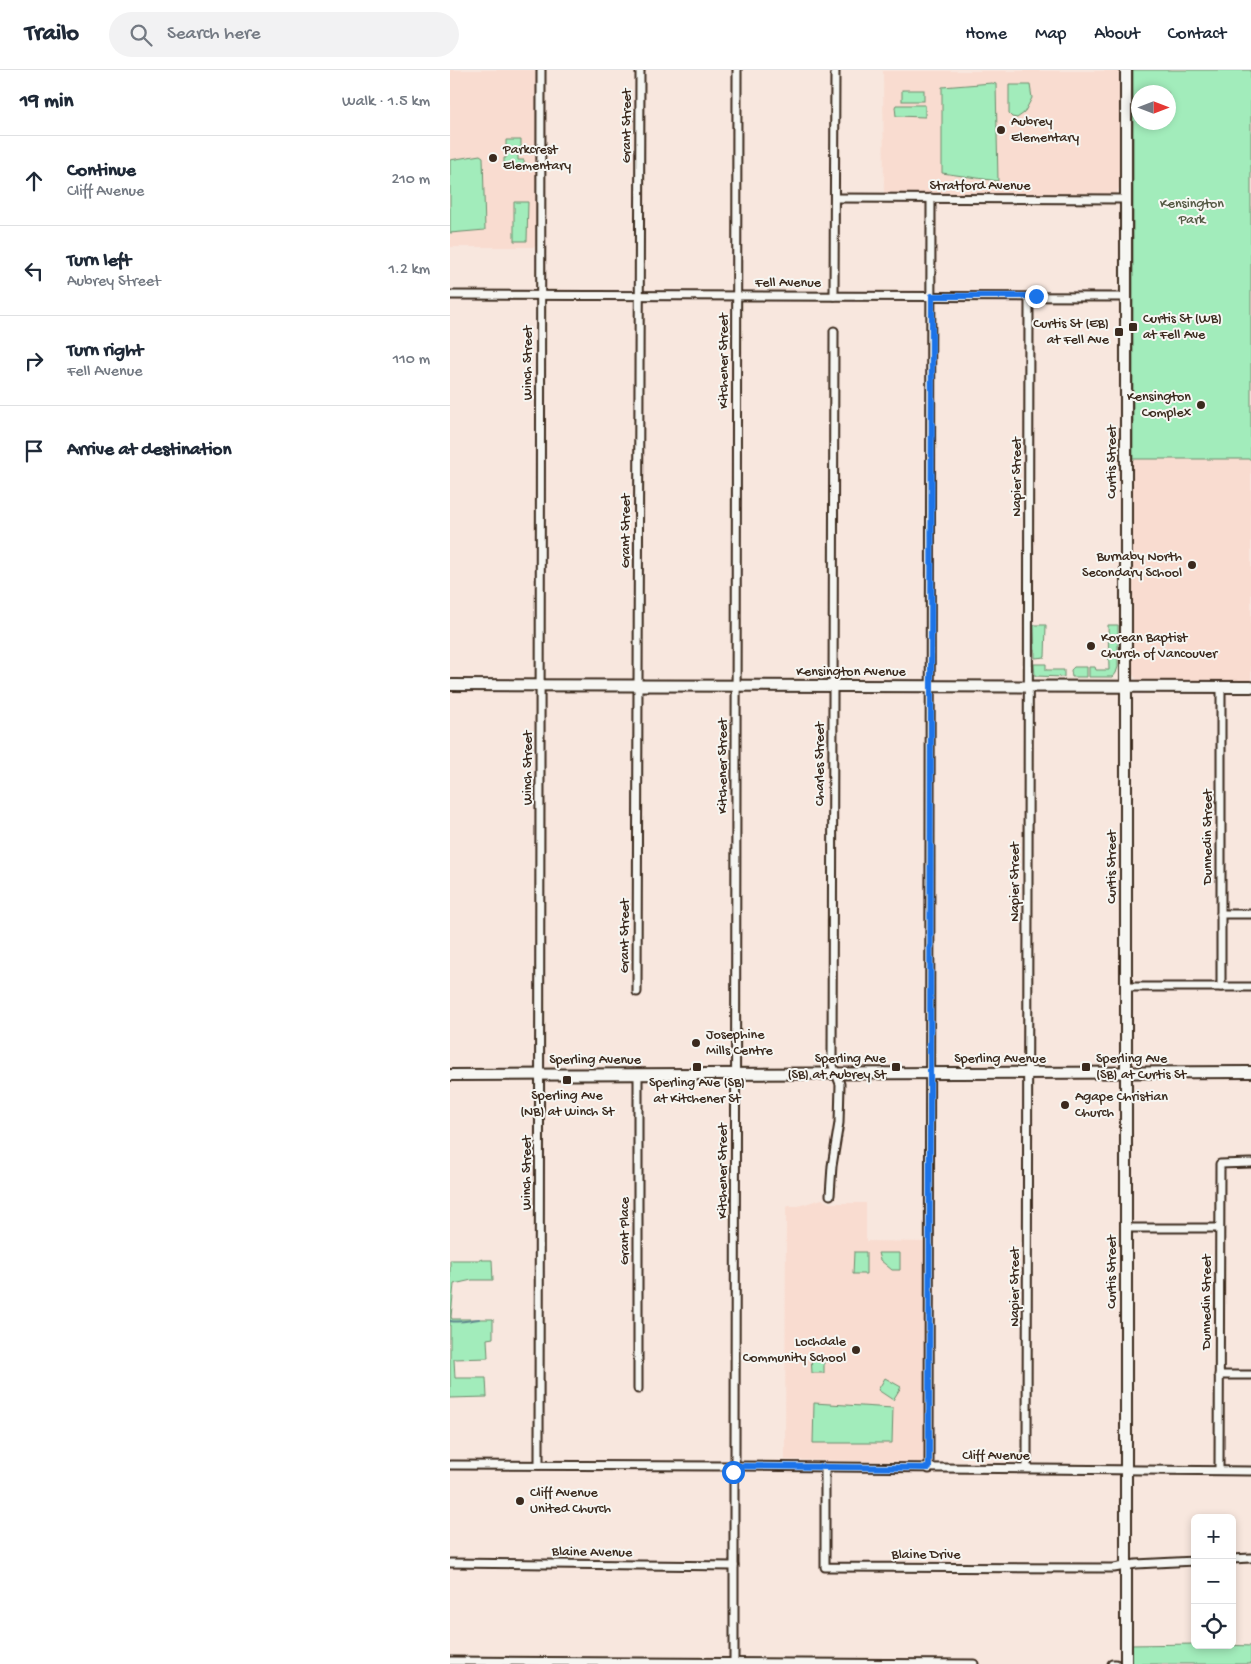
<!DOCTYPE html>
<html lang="en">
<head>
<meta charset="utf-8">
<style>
  :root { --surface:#fff; --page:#f2f2f3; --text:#1f2937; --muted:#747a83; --line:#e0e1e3 }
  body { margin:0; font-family:"Gochi Hand",sans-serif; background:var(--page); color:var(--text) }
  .controls { position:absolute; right:15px; bottom:15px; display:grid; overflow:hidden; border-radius:8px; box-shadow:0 2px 8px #0003 }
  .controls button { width:45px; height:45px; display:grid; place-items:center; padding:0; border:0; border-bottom:1px solid var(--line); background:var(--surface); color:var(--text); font:25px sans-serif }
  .compass { position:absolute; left:681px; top:15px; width:45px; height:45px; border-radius:50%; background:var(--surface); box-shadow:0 2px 8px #0003; rotate:90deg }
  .stop { position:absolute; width:15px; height:15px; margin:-11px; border:4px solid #1a73e8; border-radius:50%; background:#fff }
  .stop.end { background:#1a73e8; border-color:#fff; box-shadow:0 1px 5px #0008 }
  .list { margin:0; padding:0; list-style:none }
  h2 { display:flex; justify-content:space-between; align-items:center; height:65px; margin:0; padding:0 20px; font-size:21px }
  h2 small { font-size:16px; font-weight:400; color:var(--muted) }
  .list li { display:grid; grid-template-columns:32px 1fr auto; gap:15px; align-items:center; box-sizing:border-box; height:90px; padding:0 20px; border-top:1px solid var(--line) }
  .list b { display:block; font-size:19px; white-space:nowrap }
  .list p { margin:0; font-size:16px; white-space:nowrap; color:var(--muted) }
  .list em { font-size:16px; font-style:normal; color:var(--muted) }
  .icon { flex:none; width:28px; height:28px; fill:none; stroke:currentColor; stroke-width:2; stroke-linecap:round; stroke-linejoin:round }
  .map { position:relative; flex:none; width:801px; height:1594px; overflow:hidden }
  header { display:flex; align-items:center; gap:30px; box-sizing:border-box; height:70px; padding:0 25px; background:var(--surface); border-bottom:1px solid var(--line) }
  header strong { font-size:24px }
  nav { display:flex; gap:28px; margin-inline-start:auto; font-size:18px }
  .search { width:350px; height:45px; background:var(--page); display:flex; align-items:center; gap:12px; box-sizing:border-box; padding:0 18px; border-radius:28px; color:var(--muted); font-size:19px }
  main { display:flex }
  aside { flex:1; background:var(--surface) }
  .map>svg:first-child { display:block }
  .built { fill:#f9dcd0 }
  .green { fill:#a2ecbb; stroke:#6e8b6c; fill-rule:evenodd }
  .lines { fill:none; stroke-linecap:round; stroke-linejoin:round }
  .stream { stroke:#60888d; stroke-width:2 }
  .street-casing { stroke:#3b2a1e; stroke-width:11 }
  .secondary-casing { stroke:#3b2a1e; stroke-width:14 }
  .street { stroke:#f6f6f2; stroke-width:7 }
  .secondary { stroke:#f6f6f2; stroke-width:10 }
  .route { stroke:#1a73e8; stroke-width:6 }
  .poi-dot { fill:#3b2a1e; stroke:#f6f6f2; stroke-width:2 }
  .labels { text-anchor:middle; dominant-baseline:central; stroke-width:4; stroke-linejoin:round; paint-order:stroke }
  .poi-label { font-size:14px; fill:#3b2a1e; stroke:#f6f6f2; text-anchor:start }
  .street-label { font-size:14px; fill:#3b2a1e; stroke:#f6f6f2 }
  .park-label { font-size:14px; fill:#555a45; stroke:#f6f6f2 }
</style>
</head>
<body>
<header>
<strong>Trailo</strong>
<div class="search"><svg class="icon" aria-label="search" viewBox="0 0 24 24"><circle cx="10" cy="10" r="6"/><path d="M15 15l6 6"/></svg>Search here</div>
<nav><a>Home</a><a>Map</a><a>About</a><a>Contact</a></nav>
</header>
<main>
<aside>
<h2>19 min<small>Walk · 1.5 km</small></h2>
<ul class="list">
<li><svg class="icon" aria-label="ahead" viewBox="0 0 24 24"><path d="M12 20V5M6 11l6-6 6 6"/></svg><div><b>Continue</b><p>Cliff Avenue</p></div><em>210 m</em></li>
<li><svg class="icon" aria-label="left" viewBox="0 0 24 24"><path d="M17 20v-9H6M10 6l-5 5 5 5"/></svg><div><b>Turn left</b><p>Aubrey Street</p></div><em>1.2 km</em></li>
<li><svg class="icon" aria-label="right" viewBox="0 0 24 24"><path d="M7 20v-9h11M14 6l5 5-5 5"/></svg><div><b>Turn right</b><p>Fell Avenue</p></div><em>110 m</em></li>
<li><svg class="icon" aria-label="arrive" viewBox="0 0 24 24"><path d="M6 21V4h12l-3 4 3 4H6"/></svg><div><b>Arrive at destination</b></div></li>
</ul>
</aside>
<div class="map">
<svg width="801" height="1594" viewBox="0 0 801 1594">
  <rect width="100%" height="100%" fill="#f8e7de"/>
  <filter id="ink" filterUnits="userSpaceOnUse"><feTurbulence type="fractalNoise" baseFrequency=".02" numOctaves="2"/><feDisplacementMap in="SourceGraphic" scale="10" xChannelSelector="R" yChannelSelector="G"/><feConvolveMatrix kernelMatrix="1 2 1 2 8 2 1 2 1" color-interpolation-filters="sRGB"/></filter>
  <g filter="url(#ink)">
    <g class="built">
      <rect x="0" y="0" width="86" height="177"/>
      <polygon points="433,1 669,1 669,118 666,124 434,123"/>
      <polygon points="683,389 801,389 801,612 761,614 693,611 688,610 683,605"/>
      <polygon points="372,1129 379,1133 416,1133 416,1171 477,1172 476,1387 471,1392 335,1390 336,1137 338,1136 348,1136"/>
    </g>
    <g class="green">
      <path d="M683 0H801V389H683ZM688 22H718V52H688Z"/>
      <polygon points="542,13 546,14 548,111 492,103 492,17"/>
      <polygon points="559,15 580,15 582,28 574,43 567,48 562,47 559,44"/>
      <rect x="452" y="20" width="22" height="11"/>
      <polygon points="446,35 475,35 475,47 446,46 445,37"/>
      <polygon points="56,70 71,70 71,83 68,83 68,90 74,90 74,96 54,96 54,88 56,88"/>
      <polygon points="30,85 33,87 35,160 0,163 0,90"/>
      <polygon points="64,132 78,132 77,171 64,171"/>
      <polygon points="584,555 596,555 595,587 585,588"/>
      <polygon points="658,555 668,555 668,597 666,603 663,607 639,607 639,597 645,597 646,600 659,600"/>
      <polygon points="584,594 596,594 596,600 614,600 614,607 585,606"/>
      <polygon points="624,597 637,597 637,607 622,607 621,600"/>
      <polygon points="404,1182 416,1182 416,1204 403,1204"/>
      <polygon points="428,1183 450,1183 450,1200 442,1200 430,1190"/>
      <polygon points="32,1189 32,1190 42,1190 43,1210 22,1210 4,1214 1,1247 2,1249 43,1249 43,1268 37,1269 38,1288 4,1289 5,1308 36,1308 37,1327 0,1328 0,1190 30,1190"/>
      <polygon points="374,1286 374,1303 362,1303 361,1287"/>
      <polygon points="435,1308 451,1317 443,1330 428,1320"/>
      <polygon points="364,1333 443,1338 442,1373 363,1373"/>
      <polygon points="745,1574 801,1576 801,1594 681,1594 680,1575"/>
    </g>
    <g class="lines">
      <path class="stream" d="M0 1251C11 1253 19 1250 29 1249"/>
      <g class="street-casing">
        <g id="street">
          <polyline points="385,128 675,129"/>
          <polyline points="0,225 675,227"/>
          <polyline points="384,226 385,0"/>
          <polyline points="771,844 801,844"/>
          <polyline points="676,917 801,917"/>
          <polyline points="771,917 771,617"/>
          <polyline points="187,922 190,0"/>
          <polyline points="380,1125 382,1096 389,1053 390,1014 382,993 384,261"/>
          <polyline points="675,1158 769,1158"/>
          <polyline points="769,1305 801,1305"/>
          <polyline points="188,1319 188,1004"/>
          <polyline points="285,1391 287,0"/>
          <polyline points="0,1395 280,1396"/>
          <polyline points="89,1395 91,0"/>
          <polyline points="290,1396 801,1401"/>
          <polyline points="375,1398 375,1497 664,1498 686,1494 745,1491"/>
          <polyline points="577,1398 579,227"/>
          <polyline points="479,1399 481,128"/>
          <polyline points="769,1400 770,1094 801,1093"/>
          <polyline points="782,1489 801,1488"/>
          <polyline points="0,1493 284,1496"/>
          <polyline points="0,1591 524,1594"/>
          <polyline points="284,1594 284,1402"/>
          <polyline points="662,1594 666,1594"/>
        </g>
      </g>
      <g class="secondary-casing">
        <g id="secondary">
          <polyline points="0,615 801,617"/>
          <polyline points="0,1005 801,1002"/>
          <polyline points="676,1594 676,0"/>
        </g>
      </g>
      <use href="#street" class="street"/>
      <use href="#secondary" class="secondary"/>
    </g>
  </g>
  <g class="lines" filter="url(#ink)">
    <polyline class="route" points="283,1402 288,1401 290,1396 479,1398 482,226 586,226"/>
  </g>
  <g class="poi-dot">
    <circle cx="551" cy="60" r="5"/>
    <circle cx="43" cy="88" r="5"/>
    <rect x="678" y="252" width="10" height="10" rx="2.5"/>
    <rect x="664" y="257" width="10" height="10" rx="2.5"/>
    <circle cx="751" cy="335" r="5"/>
    <circle cx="742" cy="495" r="5"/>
    <circle cx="641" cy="576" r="5"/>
    <circle cx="246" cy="973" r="5"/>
    <rect x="242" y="992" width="10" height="10" rx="2.5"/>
    <rect x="441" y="992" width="10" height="10" rx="2.5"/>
    <rect x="631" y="992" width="10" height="10" rx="2.5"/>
    <rect x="112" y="1005" width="10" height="10" rx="2.5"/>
    <circle cx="615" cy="1035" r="5"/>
    <circle cx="406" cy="1280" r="5"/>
    <circle cx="70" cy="1431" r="5"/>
  </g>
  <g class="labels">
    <g class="poi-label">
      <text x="561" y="52">Aubrey<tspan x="561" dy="16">Elementary</tspan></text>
      <text x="53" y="80">Parkcrest<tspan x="53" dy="16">Elementary</tspan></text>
      <text x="693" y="249">Curtis St (WB)<tspan x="693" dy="16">at Fell Ave</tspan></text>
      <text x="659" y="254" text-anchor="end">Curtis St (EB)<tspan x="659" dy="16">at Fell Ave</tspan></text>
      <text x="741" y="327" text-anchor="end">Kensington<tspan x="741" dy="16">Complex</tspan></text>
      <text x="732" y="487" text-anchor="end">Burnaby North<tspan x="732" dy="16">Secondary School</tspan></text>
      <text x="651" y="568">Korean Baptist<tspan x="651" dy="16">Church of Vancouver</tspan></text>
      <text x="256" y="965">Josephine<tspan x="256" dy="16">Mills Centre</tspan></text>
      <text x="436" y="989" text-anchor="end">Sperling Ave<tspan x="436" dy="16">(SB) at Aubrey St</tspan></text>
      <text x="646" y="989">Sperling Ave<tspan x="646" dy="16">(SB) at Curtis St</tspan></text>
      <text x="247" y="1013" text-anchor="middle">Sperling Ave (SB)<tspan x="247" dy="16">at Kitchener St</tspan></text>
      <text x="117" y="1026" text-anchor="middle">Sperling Ave<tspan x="117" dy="16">(NB) at Winch St</tspan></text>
      <text x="625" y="1027">Agape Christian<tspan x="625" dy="16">Church</tspan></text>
      <text x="396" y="1272" text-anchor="end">Lochdale<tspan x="396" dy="16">Community School</tspan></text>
      <text x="80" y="1423">Cliff Avenue<tspan x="80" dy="16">United Church</tspan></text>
    </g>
    <g class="street-label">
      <text transform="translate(177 56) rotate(-90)">Grant Street</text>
      <text x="530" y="116">Stratford Avenue</text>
      <text x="338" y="213">Fell Avenue</text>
      <text transform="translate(274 291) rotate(-90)">Kitchener Street</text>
      <text transform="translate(78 293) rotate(-90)">Winch Street</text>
      <text transform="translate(662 392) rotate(-90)">Curtis Street</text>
      <text transform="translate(567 407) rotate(-90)">Napier Street</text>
      <text transform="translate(176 461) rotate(-90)">Grant Street</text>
      <text x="401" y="602">Kensington Avenue</text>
      <text transform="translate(370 694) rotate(-90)">Charles Street</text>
      <text transform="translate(273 696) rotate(-90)">Kitchener Street</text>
      <text transform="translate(78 698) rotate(-90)">Winch Street</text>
      <text transform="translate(758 767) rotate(-90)">Dunnedin Street</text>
      <text transform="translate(662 797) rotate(-90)">Curtis Street</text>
      <text transform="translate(565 812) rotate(-90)">Napier Street</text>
      <text transform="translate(175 866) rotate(-90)">Grant Street</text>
      <text x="550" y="989">Sperling Avenue</text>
      <text x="145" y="990">Sperling Avenue</text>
      <text transform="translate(273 1101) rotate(-90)">Kitchener Street</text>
      <text transform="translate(77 1103) rotate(-90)">Winch Street</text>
      <text transform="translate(175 1161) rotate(-90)">Grant Place</text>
      <text transform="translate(662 1202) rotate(-90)">Curtis Street</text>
      <text transform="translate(565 1217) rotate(-90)">Napier Street</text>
      <text transform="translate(757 1232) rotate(-90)">Dunnedin Street</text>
      <text x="546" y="1386">Cliff Avenue</text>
      <text transform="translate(142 1483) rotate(1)">Blaine Avenue</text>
      <text x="476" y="1485">Blaine Drive</text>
    </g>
    <g class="park-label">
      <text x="742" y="134">Kensington<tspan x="742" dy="16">Park</tspan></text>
    </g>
  </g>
</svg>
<div class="controls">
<button>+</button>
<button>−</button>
<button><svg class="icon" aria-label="locate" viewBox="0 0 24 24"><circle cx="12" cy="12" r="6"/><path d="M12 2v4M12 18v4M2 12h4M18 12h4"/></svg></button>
</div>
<svg class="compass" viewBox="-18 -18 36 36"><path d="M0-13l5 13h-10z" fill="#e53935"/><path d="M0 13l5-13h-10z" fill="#747a83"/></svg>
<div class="stop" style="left:283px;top:1402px"></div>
<div class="stop end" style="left:586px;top:226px"></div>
</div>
</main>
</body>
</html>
